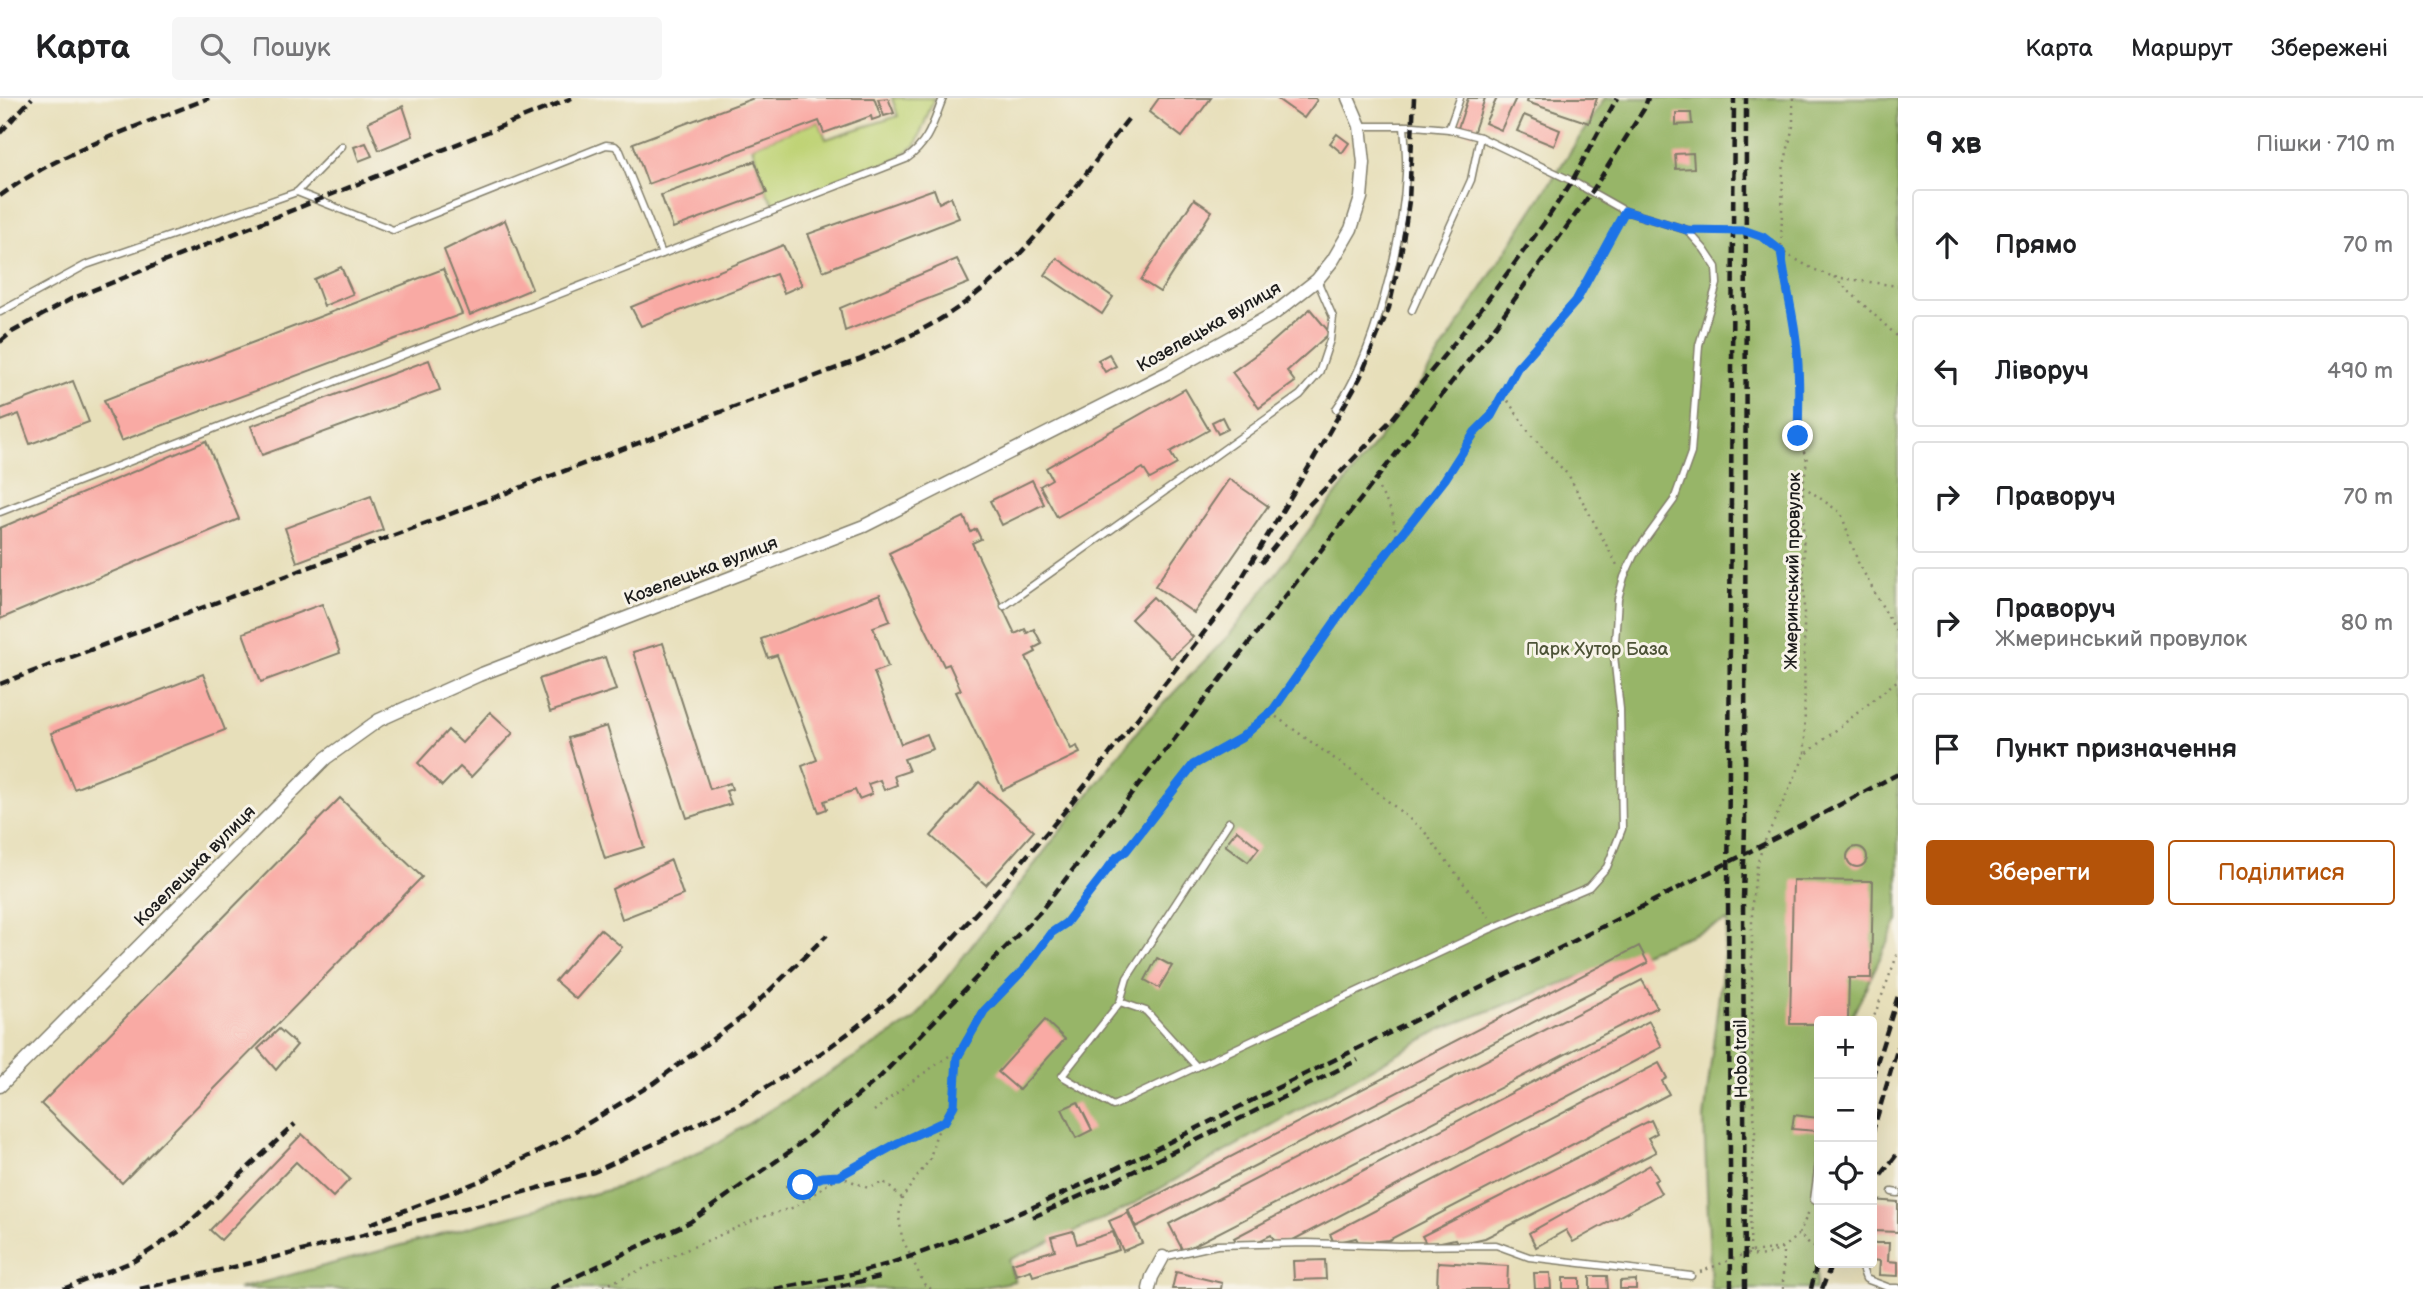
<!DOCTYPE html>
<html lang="uk">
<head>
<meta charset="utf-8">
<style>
  :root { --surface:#fff; --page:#f6f6f6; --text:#202124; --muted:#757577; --line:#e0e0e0; --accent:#b45309 }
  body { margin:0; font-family:"Balsamiq Sans",sans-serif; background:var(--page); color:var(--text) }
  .controls { position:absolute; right:21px; bottom:21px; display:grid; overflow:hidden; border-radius:7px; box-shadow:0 7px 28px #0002 }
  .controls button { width:63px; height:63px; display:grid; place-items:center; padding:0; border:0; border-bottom:2px solid var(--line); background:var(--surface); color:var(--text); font:35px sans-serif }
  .stop { position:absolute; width:21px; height:21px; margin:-16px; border:5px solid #1a73e8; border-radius:50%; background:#fff }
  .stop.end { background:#1a73e8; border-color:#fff; box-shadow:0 2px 7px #0008 }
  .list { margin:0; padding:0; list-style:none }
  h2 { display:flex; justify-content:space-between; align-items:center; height:91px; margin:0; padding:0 28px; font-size:30px }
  h2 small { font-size:23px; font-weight:400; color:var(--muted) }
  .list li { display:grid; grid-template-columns:46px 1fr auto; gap:21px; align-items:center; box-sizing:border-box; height:112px; margin:0 14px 14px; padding:0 14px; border:2px solid var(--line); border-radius:7px }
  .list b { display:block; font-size:26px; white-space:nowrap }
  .list p { margin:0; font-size:23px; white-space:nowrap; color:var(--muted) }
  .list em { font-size:23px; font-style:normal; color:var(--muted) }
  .actions { display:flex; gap:14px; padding:21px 28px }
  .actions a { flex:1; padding:16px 0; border:2px solid var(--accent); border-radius:7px; text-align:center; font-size:24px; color:var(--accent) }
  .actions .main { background:var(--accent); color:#fff }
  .icon { flex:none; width:38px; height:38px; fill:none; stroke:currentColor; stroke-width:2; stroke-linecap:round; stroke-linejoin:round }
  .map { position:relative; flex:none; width:1898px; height:1191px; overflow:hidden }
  header { display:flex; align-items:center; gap:42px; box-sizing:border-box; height:98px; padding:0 35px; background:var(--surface); border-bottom:2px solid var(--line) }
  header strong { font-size:33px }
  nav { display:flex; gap:38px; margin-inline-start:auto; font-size:24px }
  .search { width:490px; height:63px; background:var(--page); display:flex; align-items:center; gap:18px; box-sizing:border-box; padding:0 24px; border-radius:7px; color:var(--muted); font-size:26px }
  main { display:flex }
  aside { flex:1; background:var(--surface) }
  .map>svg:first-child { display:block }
  .green { fill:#bfd376; stroke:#6e7849; stroke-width:2 }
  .forest { fill:#97b567; stroke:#5a6842; stroke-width:2 }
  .building { fill:#f9aaa4 }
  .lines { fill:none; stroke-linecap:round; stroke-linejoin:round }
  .service-casing { stroke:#827e6b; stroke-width:9 }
  .minor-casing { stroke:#827e6b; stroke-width:15 }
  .path { stroke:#827e6b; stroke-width:2.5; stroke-dasharray:2 5; stroke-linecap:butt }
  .service { stroke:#fff; stroke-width:6 }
  .minor { stroke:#fff; stroke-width:12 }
  .rail { stroke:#1c1c1c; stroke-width:4.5; stroke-dasharray:10 5; stroke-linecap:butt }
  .route { stroke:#1a73e8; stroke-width:9 }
  .labels { text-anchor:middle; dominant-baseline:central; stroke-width:6; stroke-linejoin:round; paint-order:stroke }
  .street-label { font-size:18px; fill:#1c1c1c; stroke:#f7f3e8 }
  .park-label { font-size:18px; fill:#4d5337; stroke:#f7f3e8 }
</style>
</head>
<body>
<header>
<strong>Карта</strong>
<div class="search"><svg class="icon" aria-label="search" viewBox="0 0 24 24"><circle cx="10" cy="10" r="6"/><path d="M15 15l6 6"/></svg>Пошук</div>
<nav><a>Карта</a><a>Маршрут</a><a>Збережені</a></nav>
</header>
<main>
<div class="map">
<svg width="1898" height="1191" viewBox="0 0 1898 1191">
  <rect width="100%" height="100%" fill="#f7f3e8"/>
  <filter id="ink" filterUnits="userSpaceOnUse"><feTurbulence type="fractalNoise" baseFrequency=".0143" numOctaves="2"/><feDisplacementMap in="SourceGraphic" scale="14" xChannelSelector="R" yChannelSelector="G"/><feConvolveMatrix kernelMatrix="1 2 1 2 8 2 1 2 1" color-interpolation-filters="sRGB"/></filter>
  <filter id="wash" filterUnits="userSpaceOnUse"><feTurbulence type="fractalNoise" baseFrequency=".00686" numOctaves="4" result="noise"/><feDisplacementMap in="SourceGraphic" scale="28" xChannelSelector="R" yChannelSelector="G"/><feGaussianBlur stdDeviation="1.57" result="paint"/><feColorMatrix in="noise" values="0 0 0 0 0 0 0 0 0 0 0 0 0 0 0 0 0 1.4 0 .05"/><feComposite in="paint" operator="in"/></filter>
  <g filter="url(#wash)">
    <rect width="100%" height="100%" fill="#e7dfba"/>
    <polygon class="green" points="892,0 934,0 916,47 895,62 775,107 767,95 752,48 819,23 826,41 898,18"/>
    <polygon class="forest" points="1605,0 1898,0 1898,822 1850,923 1819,923 1819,1117 1816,1191 1711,1191 1704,1021 1728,823 1441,931 1117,1115 1008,1162 1015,1183 975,1191 481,1191 479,1188 476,1191 238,1191 619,1089 714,1047 915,921 1139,631 1230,536 1416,292"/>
    <g id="blocks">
      <g class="building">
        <polygon points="754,0 874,0 881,19 872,22 871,18 824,35 819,23 648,86 633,45"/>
        <polygon points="888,0 894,15 884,18 878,1"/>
        <polygon points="1159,0 1211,0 1182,39 1149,14"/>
        <polygon points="1276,0 1315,0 1317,2 1304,20"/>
        <polygon points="1468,0 1485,0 1473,36 1458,30"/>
        <polygon points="1497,0 1516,0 1501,32 1485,25"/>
        <polygon points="1528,0 1597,0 1589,25 1527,4"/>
        <polygon points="403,8 413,38 379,52 368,24"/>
        <polygon points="1676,15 1691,15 1692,26 1676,27"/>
        <polygon points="1524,17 1560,32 1554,48 1517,33"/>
        <polygon points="1337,36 1349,45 1342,55 1330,45"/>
        <polygon points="366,45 372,58 359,63 354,49"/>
        <polygon points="1693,55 1694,70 1676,71 1675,56"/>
        <polygon points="755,63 767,95 673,130 661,97"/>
        <polygon points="934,91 939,105 951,99 959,120 823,173 808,136"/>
        <polygon points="1194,101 1212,113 1160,194 1141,182"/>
        <polygon points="505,122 532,191 470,217 444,152"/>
        <polygon points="783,147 802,187 784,195 776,176 641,228 631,209"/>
        <polygon points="1057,160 1113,199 1102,216 1045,177"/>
        <polygon points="957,161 969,185 845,233 840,210"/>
        <polygon points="341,169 353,196 324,208 314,181"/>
        <polygon points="443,171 462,216 121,343 104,302"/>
        <polygon points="1310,211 1330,235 1287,273 1295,284 1259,310 1232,274 1269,247"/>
        <polygon points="1109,256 1116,268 1105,274 1098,262"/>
        <polygon points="429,262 440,292 262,357 251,328"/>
        <polygon points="73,283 89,324 30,346 19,316 1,323 0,311"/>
        <polygon points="1185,291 1209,332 1170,354 1177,366 1150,381 1143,370 1057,419 1040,388 1052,381 1046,370"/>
        <polygon points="1222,319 1228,331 1218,336 1212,324"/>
        <polygon points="206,343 239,421 0,521 0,430"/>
        <polygon points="1229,381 1268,408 1194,515 1155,488"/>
        <polygon points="1032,382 1044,406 1002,427 990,403"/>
        <polygon points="371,398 383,432 297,464 285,430"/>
        <polygon points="964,419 971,434 976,431 981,441 972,445 1015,536 1025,531 1027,535 1034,531 1042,546 1034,550 1036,554 1026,559 1071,651 1077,648 1080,655 1003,692 956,594 961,592 949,566 944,568 889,455"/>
        <polygon points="880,496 890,523 873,529 888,569 874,574 901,646 927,636 933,651 904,661 909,673 894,678 897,687 884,692 880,682 868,686 872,696 859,701 855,692 824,703 827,711 819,714 802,668 817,662 777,557 768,560 761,541"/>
        <polygon points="1153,499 1193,539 1171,560 1131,521"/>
        <polygon points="322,506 340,555 261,584 243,535"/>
        <polygon points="663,545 710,691 730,685 732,691 726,693 731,706 687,720 633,554"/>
        <polygon points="605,559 616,592 550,614 539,581"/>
        <polygon points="203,576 225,632 74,691 51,635"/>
        <polygon points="490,614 513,635 471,679 460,669 442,688 418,665 448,632 462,645"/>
        <polygon points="607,628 644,749 605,761 568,640"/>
        <polygon points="979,684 1034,733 986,787 931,738"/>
        <polygon points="340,700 422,779 122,1085 41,1006"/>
        <polygon points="1237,732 1259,750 1248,764 1225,747"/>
        <circle cx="1857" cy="759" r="10"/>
        <polygon points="671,762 683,797 622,821 612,791"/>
        <polygon points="1793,782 1873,783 1871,880 1849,880 1848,923 1819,923 1819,926 1790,926"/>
        <polygon points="600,831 622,849 576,901 555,883"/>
        <polygon points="1639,848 1648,865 1136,1129 1128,1112"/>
        <polygon points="1157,860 1172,868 1159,890 1145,882"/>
        <polygon points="1642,882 1657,909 1183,1153 1169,1126"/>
        <polygon points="1045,922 1065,941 1019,992 998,974"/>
        <polygon points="1649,923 1662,949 1293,1142 1275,1144 1271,1137 1257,1144 1237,1145 1234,1140"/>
        <polygon points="279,931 297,947 276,972 258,951"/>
        <polygon points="1659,965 1667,980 1662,983 1669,996 1389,1142 1359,1145 1356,1140 1334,1145 1330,1136"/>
        <polygon points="1078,1004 1092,1032 1076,1040 1062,1011"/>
        <polygon points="1794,1017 1819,1020 1817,1033 1792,1031"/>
        <polygon points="1651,1022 1657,1035 1648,1040 1656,1054 1485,1140 1458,1146 1455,1141 1427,1147 1422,1138"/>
        <polygon points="302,1036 350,1081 333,1099 296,1064 221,1142 210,1132"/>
        <polygon points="1650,1067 1658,1081 1654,1083 1661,1095 1573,1144 1566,1132 1536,1149 1529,1135"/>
        <polygon points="1872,1102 1898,1104 1898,1134 1872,1133"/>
        <polygon points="1128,1115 1142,1145 1123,1153 1109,1123"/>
        <polygon points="1073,1133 1077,1146 1113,1134 1119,1152 1033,1178 1031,1172 1016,1177 1012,1165 1055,1152 1051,1139"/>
        <polygon points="1872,1145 1889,1145 1888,1163 1898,1164 1898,1178 1879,1177 1880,1163 1872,1162"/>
        <polygon points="1325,1162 1326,1181 1294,1182 1293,1163"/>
        <polygon points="1438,1164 1508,1168 1507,1191 1437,1191"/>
        <polygon points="1176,1174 1222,1185 1221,1191 1172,1191"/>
        <polygon points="1534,1175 1550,1175 1551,1191 1535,1191"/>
        <polygon points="1590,1178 1607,1178 1608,1191 1590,1191"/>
        <rect x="1563" y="1180" width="17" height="11"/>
        <polygon points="1636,1182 1636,1191 1620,1191 1620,1183"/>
      </g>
    </g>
  </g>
  <g filter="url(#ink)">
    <use href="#blocks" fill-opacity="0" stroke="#827e6b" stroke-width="2"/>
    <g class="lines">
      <g class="service-casing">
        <g id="service">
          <polyline points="1449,31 1460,0"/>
          <polyline points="297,94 393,132 606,47 615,48 620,53 662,156"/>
          <polyline points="1412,212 1471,82 1480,39"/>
          <polyline points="0,214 86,167 297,94 342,48"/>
          <path d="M1336 311C1374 260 1403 141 1406 76 1407 60 1405 44 1404 28"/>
          <path d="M0 414 906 61C929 45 933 25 943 0"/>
          <polyline points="1004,508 1300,297 1319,275 1330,242 1333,219 1317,182"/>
          <polyline points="1229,724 1127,880 1120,904 1062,978 1113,1008 1488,832 1589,789 1607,769 1622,731 1620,611 1614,558 1618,501 1624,479 1634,457 1674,402 1691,355 1699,247 1717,186 1716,169 1704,151 1687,132 1625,113 1572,83 1480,39 1449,31 1414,28 1360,28"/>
          <polyline points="1120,904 1146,913 1197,969"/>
          <polyline points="1819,1064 1814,1102 1819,1105"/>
          <polyline points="1892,1094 1898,1095"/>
          <polyline points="1163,1159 1217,1147 1307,1145 1399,1148 1496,1147 1529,1159 1691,1178"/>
          <polyline points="1860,1165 1866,1181 1890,1190 1898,1190"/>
        </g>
      </g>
      <g class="minor-casing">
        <g id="minor">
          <polyline points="0,988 326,660 379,622 479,577 864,428 1167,275 1275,215 1317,182 1333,162 1351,131 1361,100 1364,65 1360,28 1348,0"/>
          <polyline points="1149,1191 1152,1179 1163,1159"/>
        </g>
      </g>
      <g class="path">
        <polyline points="1793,0 1793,28 1783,72 1781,153 1786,195 1794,229 1799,279 1798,338 1807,362 1803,388 1805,657"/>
        <polyline points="1700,132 1746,133 1763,139 1781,153 1813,171 1834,179 1898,188"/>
        <polyline points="1834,179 1898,239"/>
        <polyline points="1504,297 1531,337 1569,378 1617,467"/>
        <polyline points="1803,388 1841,415 1858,464 1898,537"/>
        <polyline points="1379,391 1392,414 1397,441"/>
        <polyline points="1263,622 1275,618 1353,674 1424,733 1489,819"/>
        <polyline points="1872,924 1898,855"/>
        <polyline points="874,1013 908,986 961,950"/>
        <polyline points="785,1088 803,1087 822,1079 839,1078 868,1090 884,1084 902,1100"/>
        <polyline points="1799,1136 1810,1111"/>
        <polyline points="1750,1154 1751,1091 1755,1034 1752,974 1752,805 1757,767 1763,747 1805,657 1898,582"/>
        <path d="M1747 1156C1769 1162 1783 1150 1799 1136L1812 1148 1819 1150"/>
        <polyline points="1700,1174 1750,1154 1783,1150"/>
        <polyline points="597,1191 759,1120 795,1109 839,1078 898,1045 945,1023"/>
        <polyline points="931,1191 924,1186 902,1140 899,1119 902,1100 930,1061 936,1037 954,1007 957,960 961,950 984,913 1027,868 1051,835 1066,825 1117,759 1126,753 1193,667 1241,640 1274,612 1351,501 1445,381 1475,334 1491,318 1504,297 1517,269 1576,203 1620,122"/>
        <polyline points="1783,1191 1783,1150"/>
      </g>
      <use href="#service" class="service"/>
      <use href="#minor" class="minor"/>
      <g class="rail">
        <polyline points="0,35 32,0"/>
        <path d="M0 98C60 53 140 28 209 0"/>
        <polyline points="0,244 12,234 71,201 572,0"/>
        <polyline points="1261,465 1307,409 1393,320 1472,223 1545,124 1572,83 1617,0"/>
        <path d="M0 586 861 261C893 246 927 231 956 211 1027 163 1076 86 1129 20"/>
        <polyline points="1872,980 1898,898"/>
        <polyline points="1872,1036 1898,949"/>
        <polyline points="1872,1089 1898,1055"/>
        <polyline points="1033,1119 1114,1083 1358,962"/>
        <polyline points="370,1126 480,1083 557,1044 654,985 741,920 827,837"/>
        <polyline points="63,1191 134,1163 180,1133 295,1026"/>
        <polyline points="140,1191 306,1152 496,1102 594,1074 735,1008 813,961 850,934 898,895 942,852 1002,787 1065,713 1168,581 1226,506 1313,362 1360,280 1389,210 1401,156 1409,103 1414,0"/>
        <polyline points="550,1191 690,1124 792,1052 879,980 1040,814 1496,227 1591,95 1644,11 1648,0"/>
        <path d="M775 1191C811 1184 850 1178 885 1167 1025 1121 1156 1050 1287 985 1492 885 1696 783 1898 676"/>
        <polyline points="826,1191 880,1179"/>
        <polyline points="1731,1191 1728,800 1734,0"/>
        <polyline points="1745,1191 1743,802 1745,727 1746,0"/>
        <polyline points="1811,1191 1819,1156"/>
        <polyline points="1822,1191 1832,1165"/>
      </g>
    </g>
  </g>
  <g class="lines" filter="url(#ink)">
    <path class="route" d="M803 1087 822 1079 839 1078 898 1045 945 1023 954 1007 957 960 984 913 1027 868 1051 835 1066 825 1117 759 1126 753 1193 667 1241 640 1273 612 1351 501 1445 381 1475 334 1491 318 1517 270 1576 203 1625 113 1687 132 1746 133 1763 139 1781 153C1784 178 1790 203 1794 228 1800 264 1799 301 1798 338"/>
  </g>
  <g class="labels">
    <g class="street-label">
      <text transform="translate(1209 229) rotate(-30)">Козелецька вулиця</text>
      <text transform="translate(701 473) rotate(-21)">Козелецька вулиця</text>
      <text transform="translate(1793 473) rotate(-89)">Жмеринський провулок</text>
      <text transform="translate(195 768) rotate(-45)">Козелецька вулиця</text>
      <text transform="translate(1741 961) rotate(-91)">Hobo trail</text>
    </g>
    <g class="park-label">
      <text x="1597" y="551">Парк Хутор База</text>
    </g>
  </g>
</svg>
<div class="controls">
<button>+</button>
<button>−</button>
<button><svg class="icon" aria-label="locate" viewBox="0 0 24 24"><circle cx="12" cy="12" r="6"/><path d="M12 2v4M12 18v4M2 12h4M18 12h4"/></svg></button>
<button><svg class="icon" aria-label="layers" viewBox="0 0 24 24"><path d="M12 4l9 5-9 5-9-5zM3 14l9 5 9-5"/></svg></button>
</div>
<div class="stop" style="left:803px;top:1087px"></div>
<div class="stop end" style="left:1798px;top:338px"></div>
</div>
<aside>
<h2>9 хв<small>Пішки · 710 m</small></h2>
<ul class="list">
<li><svg class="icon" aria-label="ahead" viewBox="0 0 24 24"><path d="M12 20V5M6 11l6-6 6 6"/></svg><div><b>Прямо</b></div><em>70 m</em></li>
<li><svg class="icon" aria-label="left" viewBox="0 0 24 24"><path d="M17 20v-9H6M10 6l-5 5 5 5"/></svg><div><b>Ліворуч</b></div><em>490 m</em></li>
<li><svg class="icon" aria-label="right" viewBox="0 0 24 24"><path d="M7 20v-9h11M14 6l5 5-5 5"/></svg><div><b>Праворуч</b></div><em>70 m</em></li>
<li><svg class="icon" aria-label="right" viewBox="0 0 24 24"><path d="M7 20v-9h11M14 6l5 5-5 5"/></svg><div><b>Праворуч</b><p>Жмеринський провулок</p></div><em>80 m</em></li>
<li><svg class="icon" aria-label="arrive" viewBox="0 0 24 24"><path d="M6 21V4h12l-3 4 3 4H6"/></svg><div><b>Пункт призначення</b></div></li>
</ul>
<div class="actions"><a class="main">Зберегти</a><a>Поділитися</a></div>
</aside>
</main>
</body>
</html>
